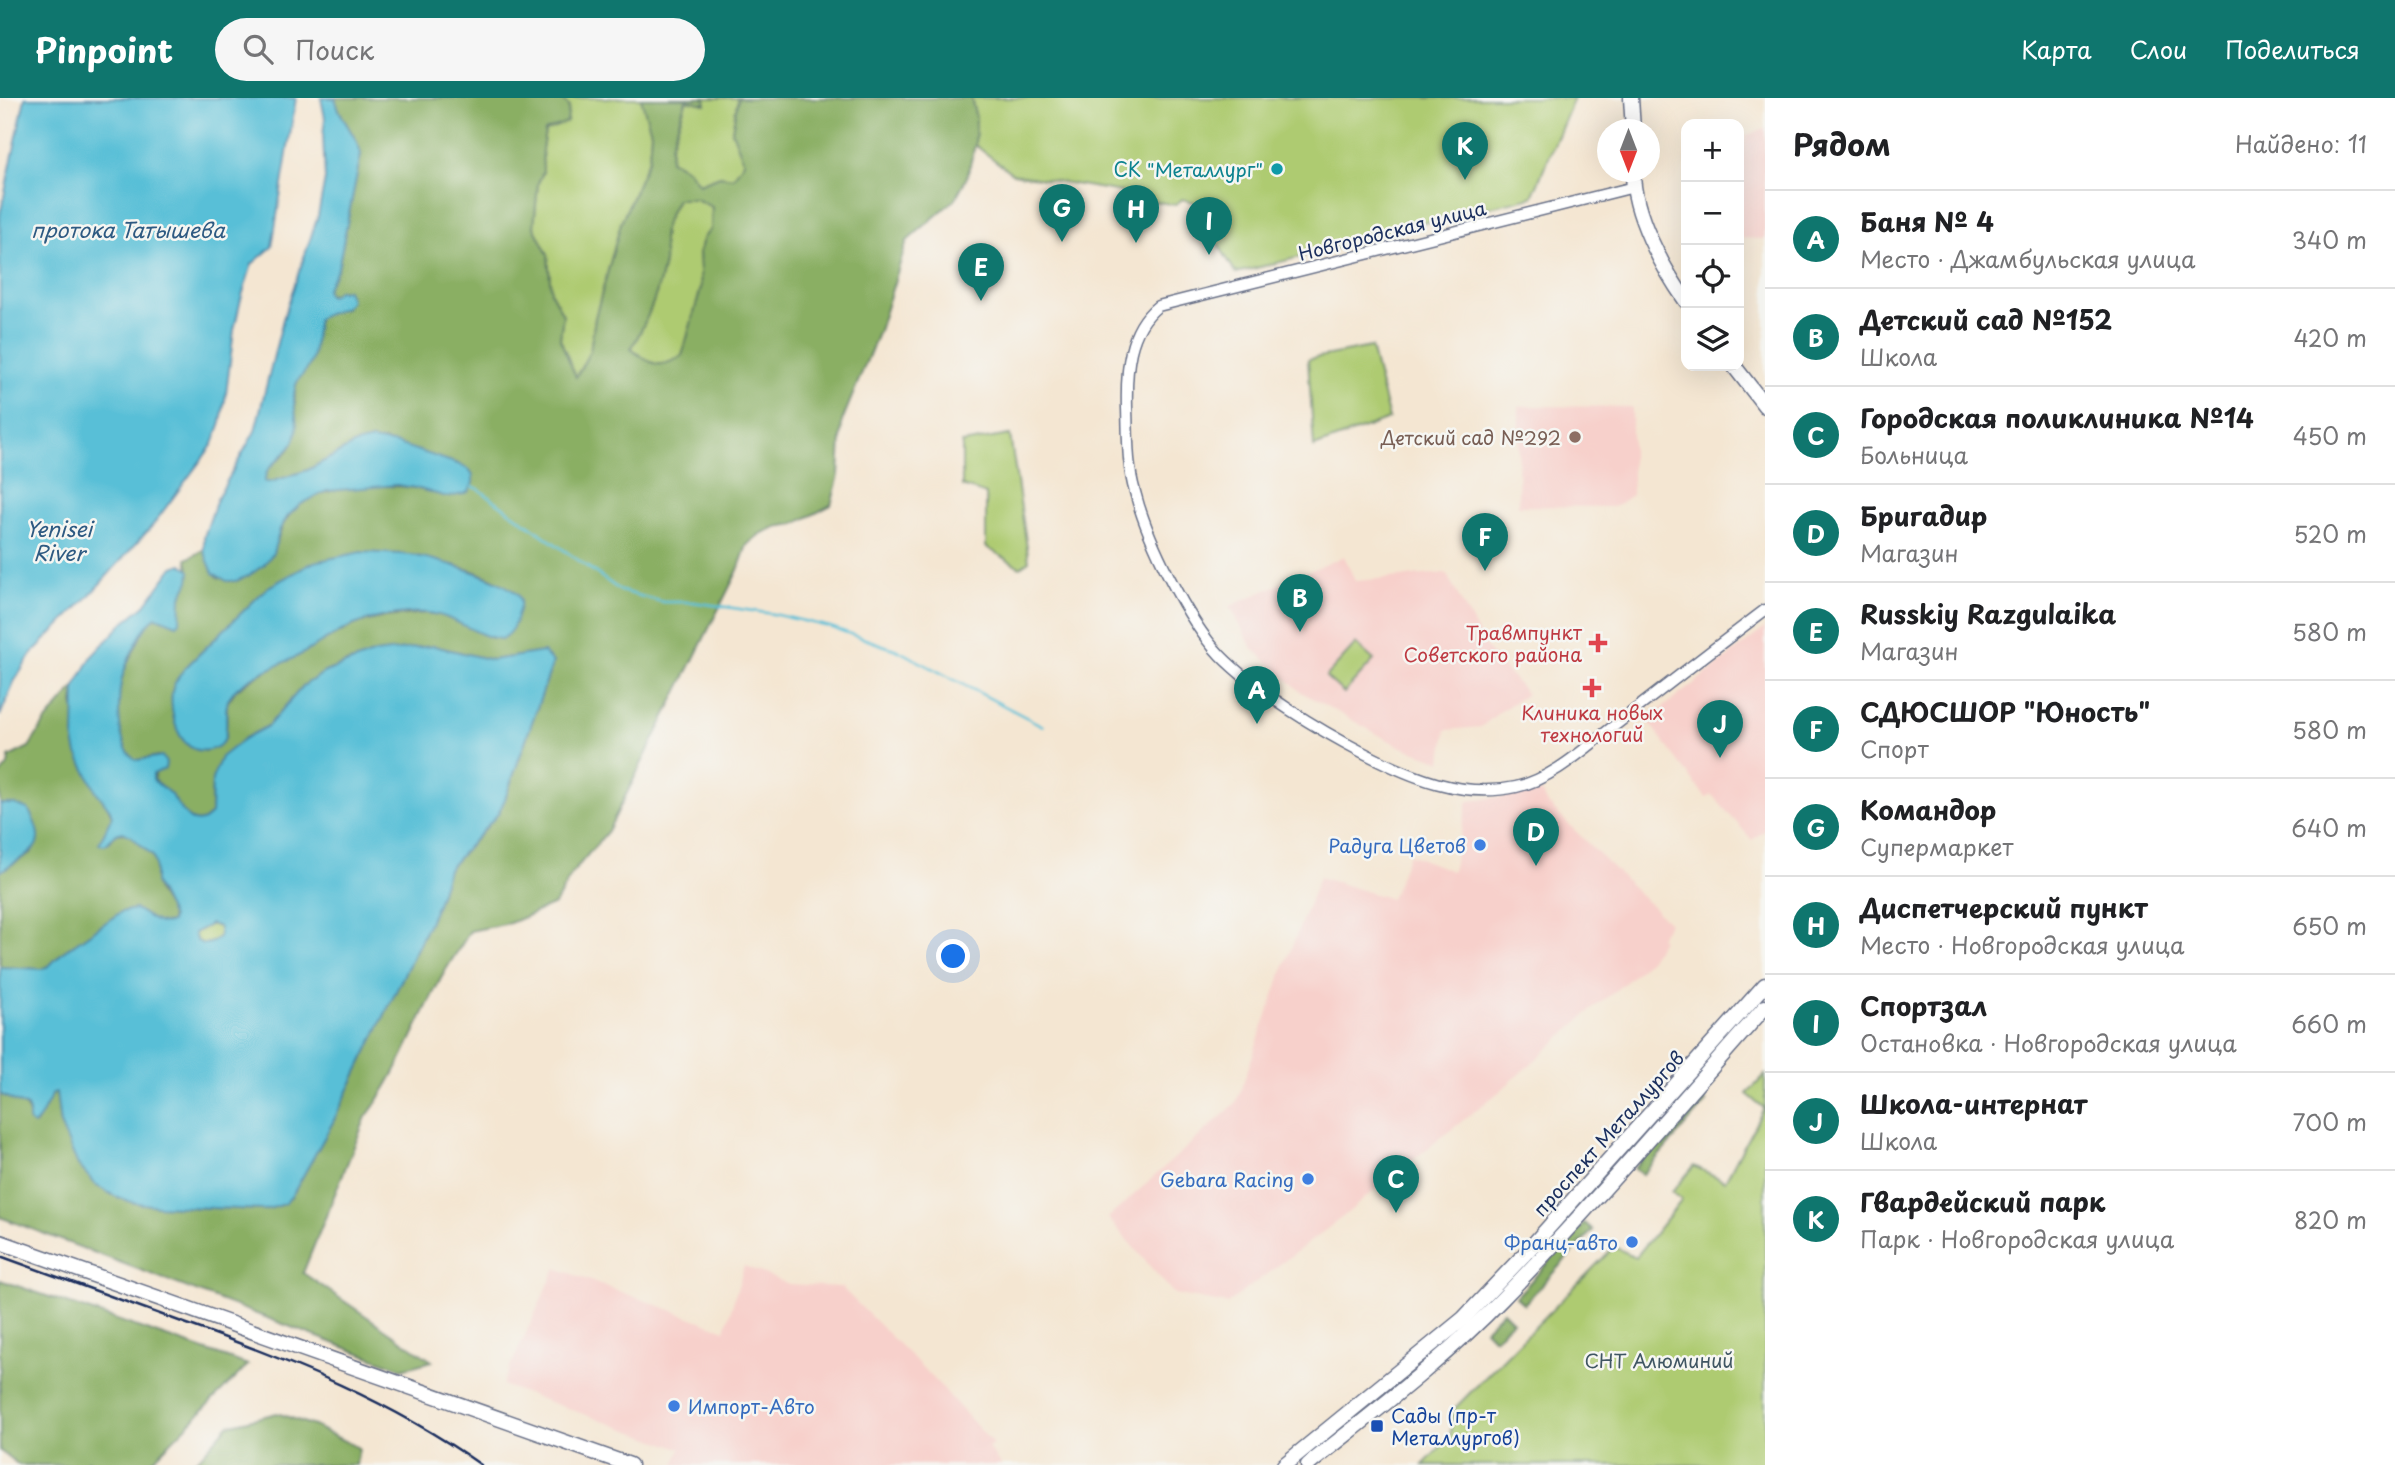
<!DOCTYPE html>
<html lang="ru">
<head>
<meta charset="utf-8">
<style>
  :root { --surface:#fff; --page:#f6f6f6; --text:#202124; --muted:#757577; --line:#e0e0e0; --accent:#0f766e }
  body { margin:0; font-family:"Playpen Sans",sans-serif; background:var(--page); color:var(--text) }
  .controls { position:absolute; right:21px; top:21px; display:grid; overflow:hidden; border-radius:14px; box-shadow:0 7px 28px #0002 }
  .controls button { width:63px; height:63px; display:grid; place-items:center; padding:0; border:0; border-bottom:2px solid var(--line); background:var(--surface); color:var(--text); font:35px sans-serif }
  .compass { position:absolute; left:1597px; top:21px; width:63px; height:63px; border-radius:50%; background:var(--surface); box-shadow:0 7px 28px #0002; rotate:180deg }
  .you { position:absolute; left:954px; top:859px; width:24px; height:24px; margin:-18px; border:5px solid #fff; border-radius:50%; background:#1a73e8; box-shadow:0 0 0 10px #1a73e833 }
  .badge { display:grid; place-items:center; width:46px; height:46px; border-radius:50%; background:var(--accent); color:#fff; font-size:23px; font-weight:700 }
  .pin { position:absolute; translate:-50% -58px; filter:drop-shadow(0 2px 4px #0008) }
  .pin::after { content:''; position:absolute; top:37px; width:24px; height:21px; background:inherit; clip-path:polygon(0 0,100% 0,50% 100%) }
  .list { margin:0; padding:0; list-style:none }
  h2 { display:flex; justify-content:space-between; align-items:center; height:91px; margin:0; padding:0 28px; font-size:30px }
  h2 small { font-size:23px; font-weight:400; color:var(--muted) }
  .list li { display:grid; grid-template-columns:46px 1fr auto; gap:21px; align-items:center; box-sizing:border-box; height:98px; padding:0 28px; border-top:2px solid var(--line) }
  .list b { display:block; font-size:26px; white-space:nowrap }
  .list p { margin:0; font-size:23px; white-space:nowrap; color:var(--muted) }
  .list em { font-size:23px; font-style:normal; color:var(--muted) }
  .icon { flex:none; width:38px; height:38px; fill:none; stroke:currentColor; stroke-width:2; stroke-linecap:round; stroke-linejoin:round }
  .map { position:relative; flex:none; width:1765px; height:1367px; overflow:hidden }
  header { display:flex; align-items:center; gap:42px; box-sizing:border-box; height:98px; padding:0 35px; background:var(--accent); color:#fff }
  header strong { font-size:33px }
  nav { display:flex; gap:38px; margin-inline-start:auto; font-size:24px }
  .search { width:490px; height:63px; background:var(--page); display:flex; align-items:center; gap:18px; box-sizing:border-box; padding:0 24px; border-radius:38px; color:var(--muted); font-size:26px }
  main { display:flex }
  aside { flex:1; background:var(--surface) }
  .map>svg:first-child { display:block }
  .built { fill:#f7d0cb }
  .green { fill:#aecb71; stroke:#647d68; stroke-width:2 }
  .forest { fill:#8aaf63; stroke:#526f60; stroke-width:2; fill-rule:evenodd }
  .water { fill:#59bfd7; stroke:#3a779a; stroke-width:2; fill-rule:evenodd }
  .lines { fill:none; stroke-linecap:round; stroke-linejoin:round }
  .stream { stroke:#59bfd7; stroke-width:2.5 }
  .minor-casing { stroke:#676f87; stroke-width:13 }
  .major-casing { stroke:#676f87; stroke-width:17 }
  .minor { stroke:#fff; stroke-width:10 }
  .major { stroke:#fff; stroke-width:14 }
  .rail { stroke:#1b2f5e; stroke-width:2.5 }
  .culture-dot { fill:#0f9aa8; stroke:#f6f6f2; stroke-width:2.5 }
  .education-dot { fill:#8d6e63; stroke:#f6f6f2; stroke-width:2.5 }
  .health-dot { fill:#e0444e; stroke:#f6f6f2; stroke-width:2.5 }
  .shop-dot { fill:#3f7fe0; stroke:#f6f6f2; stroke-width:2.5 }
  .transit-dot { fill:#1a4fb4; stroke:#f6f6f2; stroke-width:2.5 }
  .labels { text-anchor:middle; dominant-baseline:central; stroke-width:5; stroke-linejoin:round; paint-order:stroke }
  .culture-label { font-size:19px; fill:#0d838f; stroke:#f6f6f2; text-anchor:end }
  .street-label { font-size:19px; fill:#1b2f5e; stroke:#f6f6f2 }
  .education-label { font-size:19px; fill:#785e54; stroke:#f6f6f2; text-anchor:end }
  .health-label { font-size:19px; fill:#be3a42; stroke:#f6f6f2; text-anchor:end }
  .shop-label { font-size:19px; fill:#366cbe; stroke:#f6f6f2; text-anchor:end }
  .park-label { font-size:19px; fill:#405663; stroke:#f6f6f2 }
  .transit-label { font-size:19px; fill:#164399; stroke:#f6f6f2; text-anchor:start }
  .water-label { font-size:21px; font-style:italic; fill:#2e5a82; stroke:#f6f6f2 }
</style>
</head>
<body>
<header>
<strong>Pinpoint</strong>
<div class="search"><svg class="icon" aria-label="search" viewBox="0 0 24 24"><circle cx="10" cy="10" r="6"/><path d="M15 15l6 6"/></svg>Поиск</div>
<nav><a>Карта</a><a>Слои</a><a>Поделиться</a></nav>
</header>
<main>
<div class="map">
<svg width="1765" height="1367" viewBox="0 0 1765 1367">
  <rect width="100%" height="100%" fill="#f6f6f2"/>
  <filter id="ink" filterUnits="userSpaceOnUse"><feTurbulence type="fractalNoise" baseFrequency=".0143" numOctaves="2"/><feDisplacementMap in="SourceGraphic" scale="14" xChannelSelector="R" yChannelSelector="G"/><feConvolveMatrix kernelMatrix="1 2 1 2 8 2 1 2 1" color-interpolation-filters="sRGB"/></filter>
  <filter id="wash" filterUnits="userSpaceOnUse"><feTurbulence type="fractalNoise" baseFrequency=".00686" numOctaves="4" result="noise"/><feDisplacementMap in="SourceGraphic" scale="28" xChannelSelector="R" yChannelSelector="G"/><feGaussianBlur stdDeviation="1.57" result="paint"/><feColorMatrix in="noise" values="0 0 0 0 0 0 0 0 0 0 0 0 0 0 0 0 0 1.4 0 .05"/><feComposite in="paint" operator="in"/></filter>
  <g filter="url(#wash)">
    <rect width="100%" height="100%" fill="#f4e6d2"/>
    <g class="built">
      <polygon points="1765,30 1765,141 1739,140 1739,66 1746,38"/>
      <polygon points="1519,308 1632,309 1632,397 1614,409 1518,408"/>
      <polygon points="1344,458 1355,483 1446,475 1487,551 1527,596 1502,612 1481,629 1446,632 1442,663 1399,648 1301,594 1252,550 1230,508"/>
      <polygon points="1765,530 1765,732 1752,742 1712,697 1706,700 1647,622"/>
      <polygon points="1541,694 1548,706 1669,825 1659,839 1662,841 1650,861 1632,879 1596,908 1499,994 1376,1091 1344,1118 1227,1206 1174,1196 1108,1120 1236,1005 1281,877 1319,779 1391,801 1409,756 1452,773 1468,703"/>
      <polygon points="744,1168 789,1186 841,1189 937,1284 993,1346 988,1350 1001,1367 674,1367 681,1351 502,1287 556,1170 725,1232"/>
    </g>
    <g class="green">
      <polygon points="561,0 641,0 651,34 649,60 621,125 595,220 590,253 576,280 560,241 563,217 551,195 548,157 534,129 538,85 543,74 542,51 545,33 569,9"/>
      <polygon points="705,0 738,0 732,33 744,64 733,80 720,78 699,86 687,71 670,62 671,48 687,2 705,6"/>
      <polygon points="971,0 1574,0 1532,99 1374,137 1357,145 1236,175 1206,127 1197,105 1182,101 1176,107 1146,102 1145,105 1122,101 1122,94 1013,76 975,47 976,20"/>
      <path d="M677 101H696L712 109 711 131 704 139 699 154 701 190 682 258C658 272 652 267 631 251 645 225 659 194 664 164 665 157 663 150 663 142 663 127 670 114 677 101Z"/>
      <polygon points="1371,249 1389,321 1314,349 1308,261"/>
      <polygon points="1010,337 1029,463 1020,469 986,449 986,396 962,388 962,345"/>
      <polygon points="1356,546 1374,562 1344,595 1326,579"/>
      <path d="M211 826 219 829V839C212 846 204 848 196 842L194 835Z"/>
      <polygon points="1765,977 1765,1367 1423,1367 1450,1339 1453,1312 1614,1149 1636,1159 1682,1102 1672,1094 1694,1068 1725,1083 1764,1010 1747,996"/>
    </g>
    <g class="forest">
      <path d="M335 0H561L569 9 567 24 545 33 542 51 543 74 538 85 534 129 548 157 551 195 563 217 560 241 576 279 590 253 595 220 621 125 649 60 651 34 641 0H705L706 6 686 2 671 48 670 62 687 71 699 86 720 78 733 80 744 64 732 33 738 0H971L976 20 975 47 967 79 955 101 907 143 879 233 842 323 839 377 831 407 795 426 776 429 760 436 747 447 738 472 608 733 573 774 555 806 510 825 470 833C462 847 452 861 444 875 417 923 400 975 366 1019L303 1175 432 1263 402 1271 0 1119V996C13 1002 31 1005 29 1022L36 1026 53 995 56 994 60 1026 69 1044 97 1088 115 1098 131 1104 158 1108 265 1112 285 1106 293 1096 333 1024 426 831 437 806 448 771 488 728 505 701 553 564 543 554 492 562 434 548 413 550 349 564 325 574 303 588 268 628 245 640 212 681 211 716C192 737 182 710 172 698 167 692 159 687 154 682L158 658 138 662 133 660C116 643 116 603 122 580 125 568 132 556 138 544 142 535 147 522 157 519L161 520 180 505C182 485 193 485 187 461L204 452 214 475 219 480 277 444C287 398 330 390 371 388 390 388 407 387 426 393L458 366 385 343 355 346 308 372 271 384H265C263 367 283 362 290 350 302 330 291 308 296 286 299 276 307 273 311 264 316 251 314 235 318 221L323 217 346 210 334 197 327 196 326 191 338 170 361 56C357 36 340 23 335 0ZM677 101H696L712 109 711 131 704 139 699 154 701 190 682 258C658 272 653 267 631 251 646 225 659 194 664 164 665 157 663 150 663 142 663 127 670 114 677 101ZM412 457C444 465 497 474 519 500L492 540 446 518 427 515 385 519 356 526 258 577 236 592 227 605 226 639 206 653 189 648 184 571 268 489Z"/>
      <path d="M75 589 73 606 105 703 112 718 110 743 116 736 127 735C133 739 153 755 155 762 158 771 153 781 158 794 163 804 173 813 171 824L159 826 135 811 122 814 63 854 49 868 42 871 0 869V774L32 754 14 706H0V677L8 667 9 659 29 649 45 624Z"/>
      <polygon points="1699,997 1706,1004 1642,1077 1634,1070"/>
      <polygon points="1585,1125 1593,1132 1524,1206 1516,1199"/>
      <polygon points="0,1182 248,1267 148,1367 95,1367 88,1362 83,1367 19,1367 0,1353"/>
      <polygon points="1503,1213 1513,1223 1494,1240 1485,1231"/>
      <polygon points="277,1315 314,1328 359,1350 356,1367 190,1367 201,1358 228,1327"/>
    </g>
    <g class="water">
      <polygon points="25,0 296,0 272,149 252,166 241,201 234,232 226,296 221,324 213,346 152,428 88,499 32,555 14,584 0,618 0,117"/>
      <path d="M321 0H335C340 23 357 36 361 56L338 170 326 191 327 196 330 198 338 193 347 192 351 202C347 214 328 213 318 221 314 235 316 251 311 264 305 279 296 276 294 297 293 312 300 325 295 341 290 357 263 366 265 384H271L308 372 355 346 372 342 398 346 458 366 468 371 473 377V385L469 393 464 396 447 399 416 390 397 387 327 393 301 406 288 418 280 431 273 455 264 467 248 478 236 483H227L213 475 208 463 204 452V439L217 401 255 333 283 221 318 118 325 81 323 37 325 20Z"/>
      <path d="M361 454C377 455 394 455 410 457 430 459 510 482 519 499 521 503 520 510 518 515 515 527 512 534 502 541 475 539 455 517 427 515 405 513 375 519 354 527 335 535 317 548 298 558 278 568 243 579 230 598 219 616 238 646 209 652 179 658 169 616 172 594 173 585 179 578 184 571L268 489 314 464Z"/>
      <path d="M182 466 190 473 189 483 181 499 180 524 177 527 157 519C144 523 126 566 122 580 117 599 116 655 138 662L162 658 166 665 165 671 153 676V682C159 687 167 692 172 698 182 710 192 737 211 716L212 681 221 659 245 640 268 628 303 588 325 574 375 555 413 550 434 548 492 562 543 554 553 564 505 701 498 716 448 771 437 806 426 831 333 1024 293 1096 285 1106 265 1112 158 1108 131 1104 115 1098 97 1088 78 1067 60 1026 56 994 53 995 40 1020 34 1027 29 1024V1014L27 1009 0 996V869L42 871 49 868 63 854 121 814 135 811C147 816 158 830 171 824L172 819 155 785V766L153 758 131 738 123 734 116 736 105 747 99 746 112 718 110 712 96 693 77 656 74 642 75 589 92 558 123 525 145 507 173 469ZM211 826 219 829V839C212 846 204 848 196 842L194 835Z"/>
      <path d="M0 706H14L28 711C52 753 30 752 0 774Z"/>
    </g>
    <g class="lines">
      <polyline class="stream" points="472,389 477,390 621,493 663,504 693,504 773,516 830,529 897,552 1043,628"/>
    </g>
  </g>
  <g filter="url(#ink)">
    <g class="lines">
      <g class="minor-casing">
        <path id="minor" d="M1634 89 1158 208C1128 232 1126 273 1127 310 1128 337 1127 368 1135 394 1147 441 1187 522 1220 557 1255 593 1319 632 1364 655 1411 679 1462 701 1516 689 1555 680 1587 648 1618 625 1667 587 1716 549 1765 512"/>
      </g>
      <g class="major-casing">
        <g id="major">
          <polyline points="1631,0 1633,32"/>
          <path d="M1633 74C1633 116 1662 169 1686 203"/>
          <polyline points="1734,268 1765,308"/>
          <polyline points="0,1144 630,1367"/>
          <polyline points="1284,1367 1463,1221 1523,1158 1765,887"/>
          <path d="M1308 1367C1374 1314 1443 1262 1502 1201 1593 1107 1678 1007 1765 909"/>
        </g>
      </g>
      <use href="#minor" class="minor"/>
      <use href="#major" class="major"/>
      <path class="rail" d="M0 1158C63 1181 127 1204 190 1227 293 1264 391 1303 481 1367"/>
    </g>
  </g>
  <circle class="culture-dot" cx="1277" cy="71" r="7"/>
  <circle class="education-dot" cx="1575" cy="339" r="7"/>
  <g class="health-dot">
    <path d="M1594.5 534.5h7v7h7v7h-7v7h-7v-7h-7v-7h7z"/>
    <path d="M1588.5 579.5h7v7h7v7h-7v7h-7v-7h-7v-7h7z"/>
  </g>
  <g class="shop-dot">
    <circle cx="1480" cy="747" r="7"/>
    <circle cx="1308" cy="1081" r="7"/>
    <circle cx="1632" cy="1144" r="7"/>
    <circle cx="674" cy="1308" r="7"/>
  </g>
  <rect class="transit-dot" x="1370" y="1321" width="14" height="14" rx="3.5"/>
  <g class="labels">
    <g class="culture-label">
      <text x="1263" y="71">СК "Металлург"</text>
    </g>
    <g class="street-label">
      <text transform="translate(1392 132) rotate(-14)">Новгородская улица</text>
      <text transform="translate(1608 1035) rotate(-48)">проспект Металлургов</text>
    </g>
    <g class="education-label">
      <text x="1561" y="339">Детский сад №292</text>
    </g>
    <g class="health-label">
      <text x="1582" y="534">Травмпункт<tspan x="1582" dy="22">Советского района</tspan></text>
      <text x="1592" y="614" text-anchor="middle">Клиника новых<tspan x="1592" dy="22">технологий</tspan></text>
    </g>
    <g class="shop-label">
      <text x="1466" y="747">Радуга Цветов</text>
      <text x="1294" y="1081">Gebara Racing</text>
      <text x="1618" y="1144">Франц-авто</text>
      <text x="688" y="1308" text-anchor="start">Импорт-Авто</text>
    </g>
    <g class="park-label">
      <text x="1659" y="1262">СНТ Алюминий</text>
    </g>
    <g class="transit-label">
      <text x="1391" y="1317">Сады (пр-т<tspan x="1391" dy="22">Металлургов)</tspan></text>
    </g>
    <g class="water-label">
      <text x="128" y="131">протока Татышева</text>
      <text x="59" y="430">Yenisei<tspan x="59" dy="24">River</tspan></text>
    </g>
  </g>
</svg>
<div class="controls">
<button>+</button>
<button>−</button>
<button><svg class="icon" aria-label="locate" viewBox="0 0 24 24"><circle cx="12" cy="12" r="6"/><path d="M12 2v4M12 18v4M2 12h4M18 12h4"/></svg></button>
<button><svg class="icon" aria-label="layers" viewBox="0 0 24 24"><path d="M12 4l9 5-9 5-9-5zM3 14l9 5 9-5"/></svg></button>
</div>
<svg class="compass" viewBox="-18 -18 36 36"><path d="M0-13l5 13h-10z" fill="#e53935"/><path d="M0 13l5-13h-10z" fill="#757577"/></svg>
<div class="you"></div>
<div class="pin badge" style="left:1257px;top:626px">A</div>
<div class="pin badge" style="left:1300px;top:534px">B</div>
<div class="pin badge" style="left:1396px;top:1115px">C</div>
<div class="pin badge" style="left:1536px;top:768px">D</div>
<div class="pin badge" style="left:981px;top:203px">E</div>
<div class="pin badge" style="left:1485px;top:473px">F</div>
<div class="pin badge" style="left:1062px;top:144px">G</div>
<div class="pin badge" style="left:1136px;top:145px">H</div>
<div class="pin badge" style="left:1209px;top:157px">I</div>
<div class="pin badge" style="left:1720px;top:660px">J</div>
<div class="pin badge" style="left:1465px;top:82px">K</div>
</div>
<aside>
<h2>Рядом<small>Найдено: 11</small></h2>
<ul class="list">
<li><span class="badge">A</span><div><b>Баня № 4</b><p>Место · Джамбульская улица</p></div><em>340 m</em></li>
<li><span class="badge">B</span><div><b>Детский сад №152</b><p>Школа</p></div><em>420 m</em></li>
<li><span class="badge">C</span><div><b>Городская поликлиника №14</b><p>Больница</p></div><em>450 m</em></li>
<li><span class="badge">D</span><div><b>Бригадир</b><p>Магазин</p></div><em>520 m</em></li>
<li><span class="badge">E</span><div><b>Russkiy Razgulaika</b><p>Магазин</p></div><em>580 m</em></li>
<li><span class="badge">F</span><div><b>СДЮСШОР &quot;Юность&quot;</b><p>Спорт</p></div><em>580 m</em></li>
<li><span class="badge">G</span><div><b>Командор</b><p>Супермаркет</p></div><em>640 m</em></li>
<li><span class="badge">H</span><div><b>Диспетчерский пункт</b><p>Место · Новгородская улица</p></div><em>650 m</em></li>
<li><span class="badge">I</span><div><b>Спортзал</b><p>Остановка · Новгородская улица</p></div><em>660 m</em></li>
<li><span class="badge">J</span><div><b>Школа-интернат</b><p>Школа</p></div><em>700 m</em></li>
<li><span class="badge">K</span><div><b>Гвардейский парк</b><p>Парк · Новгородская улица</p></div><em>820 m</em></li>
</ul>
</aside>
</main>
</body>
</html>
